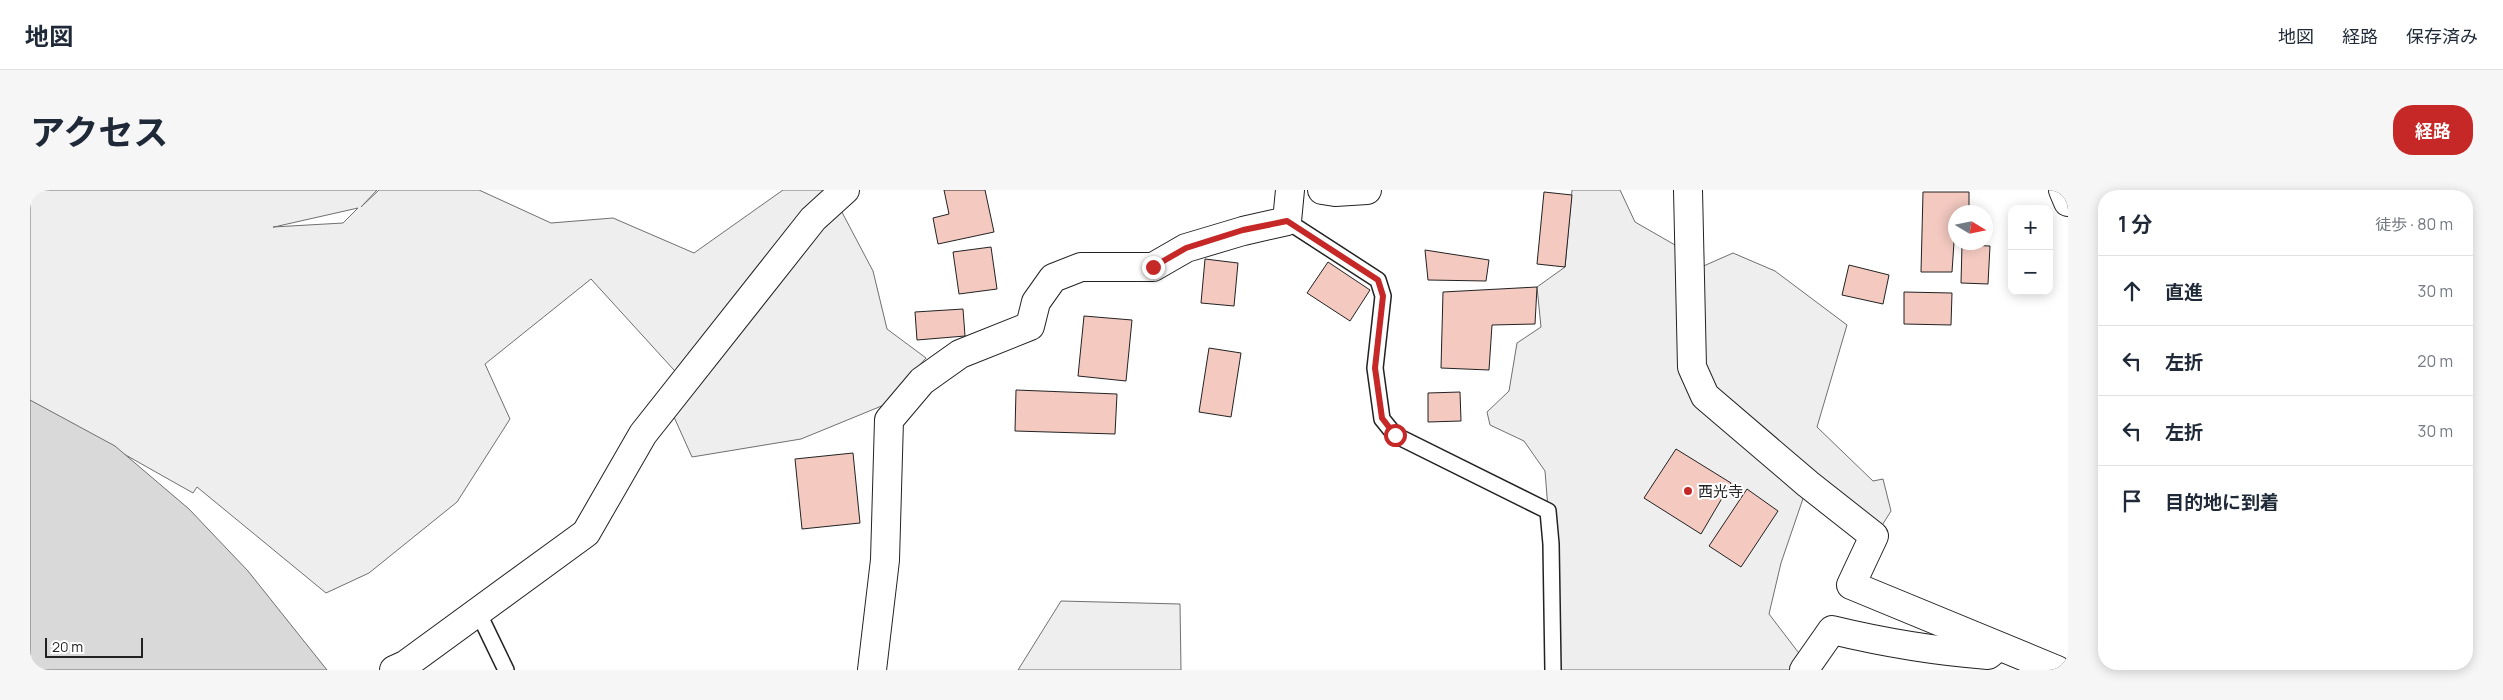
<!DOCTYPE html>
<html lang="ja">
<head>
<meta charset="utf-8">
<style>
  :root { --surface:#fff; --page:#f6f6f7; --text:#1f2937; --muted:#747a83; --line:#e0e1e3; --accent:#c62828 }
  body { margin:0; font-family:Manrope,"Noto Sans JP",sans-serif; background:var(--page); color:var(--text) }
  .controls { position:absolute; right:15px; top:15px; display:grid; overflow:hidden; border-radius:10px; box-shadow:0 2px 12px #0003 }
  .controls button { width:45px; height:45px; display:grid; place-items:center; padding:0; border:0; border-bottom:1px solid var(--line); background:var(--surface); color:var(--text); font:25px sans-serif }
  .compass { position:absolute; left:1918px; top:15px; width:45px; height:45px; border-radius:50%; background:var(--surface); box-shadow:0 2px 12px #0003; rotate:100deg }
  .scale { position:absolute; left:15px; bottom:12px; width:98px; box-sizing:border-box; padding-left:5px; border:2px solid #222; border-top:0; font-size:14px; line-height:18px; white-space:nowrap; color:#222; -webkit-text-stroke:4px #fff; paint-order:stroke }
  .stop { position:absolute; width:15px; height:15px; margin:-11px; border:4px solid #c62828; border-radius:50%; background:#fff }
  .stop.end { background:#c62828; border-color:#fff; box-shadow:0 1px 5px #0008 }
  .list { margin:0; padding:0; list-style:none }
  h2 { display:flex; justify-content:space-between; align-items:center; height:65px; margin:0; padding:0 20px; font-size:21px }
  h2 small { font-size:16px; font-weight:400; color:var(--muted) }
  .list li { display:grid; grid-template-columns:32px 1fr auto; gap:15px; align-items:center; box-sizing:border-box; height:70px; padding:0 20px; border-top:1px solid var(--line) }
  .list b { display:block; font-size:19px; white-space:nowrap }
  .list em { font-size:16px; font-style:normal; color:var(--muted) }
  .icon { flex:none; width:28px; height:28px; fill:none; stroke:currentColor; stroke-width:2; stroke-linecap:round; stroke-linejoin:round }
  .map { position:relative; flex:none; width:2038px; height:480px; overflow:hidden; border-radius:20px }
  header { display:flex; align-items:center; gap:30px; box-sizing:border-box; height:70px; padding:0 25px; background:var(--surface); border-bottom:1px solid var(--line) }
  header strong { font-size:24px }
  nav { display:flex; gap:28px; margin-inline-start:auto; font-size:18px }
  .intro { display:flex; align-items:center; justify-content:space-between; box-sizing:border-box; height:120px; padding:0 30px }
  h1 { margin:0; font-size:35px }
  .button { padding:12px 22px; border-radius:20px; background:var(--accent); color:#fff; font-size:18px; font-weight:700 }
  main { display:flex; gap:30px; padding:0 30px }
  aside { flex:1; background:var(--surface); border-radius:20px; box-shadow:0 2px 12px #0003 }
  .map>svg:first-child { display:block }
  .green { fill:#eee; stroke:#6f6f6f; fill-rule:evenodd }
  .water { fill:#d9d9d9; stroke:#6f6f6f }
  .building { fill:#f3c9c0; stroke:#222 }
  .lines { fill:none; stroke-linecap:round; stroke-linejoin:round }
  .service-casing { stroke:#222; stroke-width:18 }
  .minor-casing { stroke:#222; stroke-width:30 }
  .primary-casing { stroke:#222; stroke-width:30 }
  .service { stroke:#fff; stroke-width:15 }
  .minor { stroke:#fff; stroke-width:28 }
  .primary { stroke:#fff; stroke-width:28 }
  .route { stroke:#c62828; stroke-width:6 }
  .poi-dot { fill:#c62828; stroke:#fff; stroke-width:2 }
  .labels { text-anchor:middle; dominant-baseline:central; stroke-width:4; stroke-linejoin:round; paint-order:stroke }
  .poi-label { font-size:15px; fill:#222; stroke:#fff; text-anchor:start }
</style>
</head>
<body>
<header>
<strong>地図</strong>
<nav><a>地図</a><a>経路</a><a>保存済み</a></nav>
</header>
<div class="intro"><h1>アクセス</h1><a class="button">経路</a></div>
<main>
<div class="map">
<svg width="2038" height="480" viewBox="0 0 2038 480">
  <rect width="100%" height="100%" fill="#fff"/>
  <g class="green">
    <path d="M0 0H347L331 17 349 0H449L521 33 583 28 664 63 753 0H812L654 191 561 89 455 174 480 229 427 312 339 383 296 403 167 297 163 303 0 211ZM328 18 313 33 243 37H244Z"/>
    <polygon points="1542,0 1590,0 1605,32 1659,63 1669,78 1703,63 1745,81 1817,135 1787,237 1843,291 1853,289 1861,321 1846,345 1778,294 1751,373 1739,424 1778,475 1774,480 1531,480 1515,281 1494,251 1460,235 1457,222 1479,201 1487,153 1511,137 1507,97 1535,77"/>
    <polygon points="805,9 843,81 857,139 896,168 854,215 771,249 662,267 644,227"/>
    <polygon points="1031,411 1150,414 1151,480 988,480"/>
  </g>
  <polygon class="water" points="0,210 85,256 159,319 218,381 297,480 0,480"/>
  <g class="building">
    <polygon points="914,0 955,0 964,42 908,54 903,28 919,24"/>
    <polygon points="1514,2 1542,5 1535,77 1507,74"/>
    <polygon points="1893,2 1939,2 1939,22 1926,22 1922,82 1891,82"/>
    <polygon points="1932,55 1960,56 1958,94 1931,93"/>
    <polygon points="961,57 967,99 929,104 923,62"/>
    <polygon points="1395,60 1459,70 1456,91 1398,90"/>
    <polygon points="1175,69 1208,73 1204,116 1171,113"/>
    <polygon points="1298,72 1340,100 1320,131 1277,103"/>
    <polygon points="1819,75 1859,85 1853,114 1812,105"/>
    <polygon points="1507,97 1505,134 1462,135 1459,180 1411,178 1413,102"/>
    <polygon points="1874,102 1922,103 1921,135 1874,134"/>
    <polygon points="933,119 935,146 887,150 885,122"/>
    <polygon points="1054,126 1102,130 1096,191 1048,186"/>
    <polygon points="1179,158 1211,163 1201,227 1169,222"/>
    <polygon points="986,200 1087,204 1085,244 985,241"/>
    <polygon points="1430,202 1431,231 1398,232 1398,203"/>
    <polygon points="1646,259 1701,293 1671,344 1614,308"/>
    <polygon points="823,263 830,333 772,339 765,269"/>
    <polygon points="1717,299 1748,321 1711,377 1679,356"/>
  </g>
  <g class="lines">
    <g class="service-casing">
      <g id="service">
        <polyline points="1257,31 1348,90 1353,106 1345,178 1352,229 1365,245 1518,321 1521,354 1523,480"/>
        <polyline points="448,422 476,480"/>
      </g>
    </g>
    <g class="minor-casing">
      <g id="minor">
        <polyline points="1292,0 1305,2 1337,0"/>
        <polyline points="1658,0 1662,177 1675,206 1778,294 1844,346 1821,395 2027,480"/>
        <polyline points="364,480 375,475 556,343 613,244 783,29 815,0"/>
        <polyline points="842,480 855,370 859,230 892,191 930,164 1000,136 1006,112 1023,88 1051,77 1123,77 1156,58 1213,41 1257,31 1260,0"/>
        <path d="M1774 480 1802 440C1856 453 1903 461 1958 465L1968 457"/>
      </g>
    </g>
    <g class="primary-casing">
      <polyline id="primary" points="2033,0 2038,12"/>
    </g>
    <use href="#service" class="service"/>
    <use href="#minor" class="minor"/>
    <use href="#primary" class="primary"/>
  </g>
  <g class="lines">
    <polyline class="route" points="1123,77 1156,58 1213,40 1257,31 1348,90 1353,106 1345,178 1352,228 1365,245"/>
  </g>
  <circle class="poi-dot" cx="1658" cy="301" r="5"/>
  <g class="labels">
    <g class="poi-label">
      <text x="1668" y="301">西光寺</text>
    </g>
  </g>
</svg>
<div class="controls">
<button>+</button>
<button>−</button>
</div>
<svg class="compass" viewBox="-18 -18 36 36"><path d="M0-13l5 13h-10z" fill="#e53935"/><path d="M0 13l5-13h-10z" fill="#747a83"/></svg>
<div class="scale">20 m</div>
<div class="stop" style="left:1365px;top:245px"></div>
<div class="stop end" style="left:1123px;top:77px"></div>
</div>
<aside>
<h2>1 分<small>徒歩 · 80 m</small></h2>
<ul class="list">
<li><svg class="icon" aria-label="ahead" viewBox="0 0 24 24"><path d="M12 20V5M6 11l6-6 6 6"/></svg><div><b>直進</b></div><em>30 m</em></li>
<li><svg class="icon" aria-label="left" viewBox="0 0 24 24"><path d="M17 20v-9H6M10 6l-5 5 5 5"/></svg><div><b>左折</b></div><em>20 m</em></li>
<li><svg class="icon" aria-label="left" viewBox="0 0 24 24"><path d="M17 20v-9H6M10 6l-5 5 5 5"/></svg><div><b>左折</b></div><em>30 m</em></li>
<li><svg class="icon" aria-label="arrive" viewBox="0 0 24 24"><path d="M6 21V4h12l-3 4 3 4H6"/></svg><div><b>目的地に到着</b></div></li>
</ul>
</aside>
</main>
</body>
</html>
